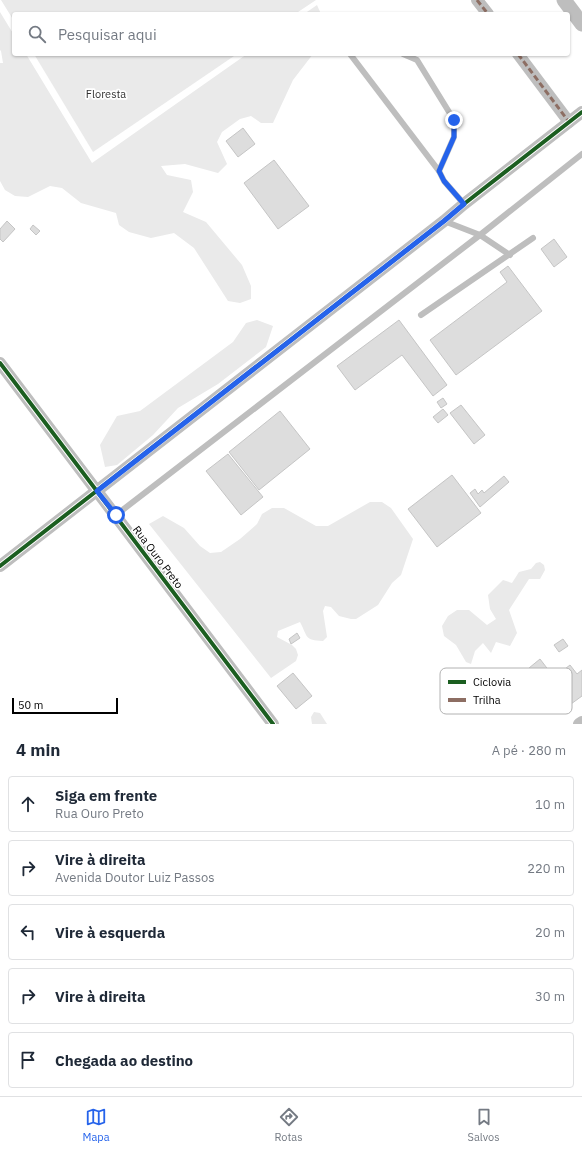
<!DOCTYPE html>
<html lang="pt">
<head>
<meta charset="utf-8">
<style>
  :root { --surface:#fff; --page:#f6f6f7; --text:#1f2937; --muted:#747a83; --line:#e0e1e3; --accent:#2563eb }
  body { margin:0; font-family:"IBM Plex Sans",sans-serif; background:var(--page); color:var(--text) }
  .scale { position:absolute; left:12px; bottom:10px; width:106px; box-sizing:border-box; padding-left:4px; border:2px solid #000; border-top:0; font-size:11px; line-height:14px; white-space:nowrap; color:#000; -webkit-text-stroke:3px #fff; paint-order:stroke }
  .stop { position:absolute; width:12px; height:12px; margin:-9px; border:3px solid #2563eb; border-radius:50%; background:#fff }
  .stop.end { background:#2563eb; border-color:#fff; box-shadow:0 1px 4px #0008 }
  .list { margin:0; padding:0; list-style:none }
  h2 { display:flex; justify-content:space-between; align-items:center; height:52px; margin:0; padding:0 16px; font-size:17px }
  h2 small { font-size:13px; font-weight:400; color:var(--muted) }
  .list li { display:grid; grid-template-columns:26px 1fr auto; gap:12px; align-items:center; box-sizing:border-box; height:56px; margin:0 8px 8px; padding:0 8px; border:1px solid var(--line); border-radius:4px }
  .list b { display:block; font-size:15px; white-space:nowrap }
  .list p { margin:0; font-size:13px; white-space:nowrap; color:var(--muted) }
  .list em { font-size:13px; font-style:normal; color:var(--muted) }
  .icon { flex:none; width:22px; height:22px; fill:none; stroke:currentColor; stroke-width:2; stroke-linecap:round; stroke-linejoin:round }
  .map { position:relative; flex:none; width:582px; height:724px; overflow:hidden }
  .search { position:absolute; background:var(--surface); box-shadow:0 1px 3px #0004; left:12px; right:12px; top:12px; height:44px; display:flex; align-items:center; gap:10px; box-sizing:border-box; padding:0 14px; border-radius:4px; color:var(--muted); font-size:15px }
  .sheet { height:372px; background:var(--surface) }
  nav { display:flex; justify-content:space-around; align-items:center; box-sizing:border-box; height:56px; border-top:1px solid var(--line); background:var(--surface); font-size:11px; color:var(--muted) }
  nav a { display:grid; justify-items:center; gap:2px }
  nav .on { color:var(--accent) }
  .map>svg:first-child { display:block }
  .green { fill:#eaeaea }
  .building { fill:#ddd; stroke:#c5c5c5 }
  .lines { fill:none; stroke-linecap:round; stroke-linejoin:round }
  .service { stroke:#bebebe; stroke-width:6 }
  .minor { stroke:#bebebe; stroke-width:12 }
  .tertiary { stroke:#bebebe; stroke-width:15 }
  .quiet { stroke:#8d6e63; stroke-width:3; stroke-dasharray:6 3; stroke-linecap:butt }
  .cycleway-casing { stroke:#fff; stroke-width:6 }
  .cycleway { stroke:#1b5e20; stroke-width:4 }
  .route { stroke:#2563eb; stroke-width:5 }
  .labels { text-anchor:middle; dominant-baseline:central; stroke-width:3.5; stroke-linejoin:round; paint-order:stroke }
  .park-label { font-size:11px; fill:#303030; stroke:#fff }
  .street-label { font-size:11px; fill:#000; stroke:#fff }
  .key { fill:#fff; stroke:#b2b2b2; stroke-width:1 }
  .key-label { font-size:11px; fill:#000 }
</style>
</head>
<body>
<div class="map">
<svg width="582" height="724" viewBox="0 0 582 724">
  <rect width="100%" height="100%" fill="#fff"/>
  <g class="green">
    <polygon points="1,0 316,0 295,14 14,14 14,21"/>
    <polygon points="317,5 321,14 304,14"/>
    <polygon points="0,12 14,35 14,54 26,54 92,163 247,54 313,54 293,80 273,123 261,123 251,116 240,119 222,132 217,142 227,164 218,173 185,164 161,166 167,175 191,180 193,192 183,212 206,222 242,265 251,286 251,299 240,303 228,301 194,248 174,233 151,238 129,232 119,225 116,213 81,203 62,188 50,186 28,197 15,196 5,190 0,181 0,63 3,63 1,51 0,50"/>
    <polygon points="34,54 237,54 93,152"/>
    <polygon points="257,320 273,326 266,347 218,384 178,408 153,435 117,465 105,467 100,445 117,416 140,411 233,342 246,323"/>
    <path d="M370 502H382L391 508 413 539 401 575 392 583 378 605 356 619H351L339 616 331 607 325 606 323 611 327 637 323 641C304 640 308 637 300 622L278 631 277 637 292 645 296 649 298 655 296 661 271 678 149 524 163 516 184 528 200 546 210 553 221 552 240 539 257 524 262 514 272 508H284L316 526H328Z"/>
    <polygon points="540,562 544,565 545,570 540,579 529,579 509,610 517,633 510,646 496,642 491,653 483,643 475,651 471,664 466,662 456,645 444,636 442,626 448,616 457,610 469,610 487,625 496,619 490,609 488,595 503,580 512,583 519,572 531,569 536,563"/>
    <polygon points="314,712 320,713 327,724 312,724 311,717"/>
  </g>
  <g class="building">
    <polygon points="243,128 255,144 238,157 226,141"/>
    <polygon points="274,160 309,206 278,229 244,183"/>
    <polygon points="7,221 15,229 3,242 0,239 0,229"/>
    <polygon points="33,225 40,231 36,235 30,229"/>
    <polygon points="554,239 567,257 554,267 541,249"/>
    <polygon points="508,266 542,311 456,375 430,340 507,282 500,272"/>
    <polygon points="399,320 447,385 433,396 402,355 355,390 337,366"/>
    <polygon points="443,398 447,404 441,408 437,402"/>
    <polygon points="461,405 485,435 474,444 450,413"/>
    <polygon points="443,409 448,415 438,423 433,417"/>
    <polygon points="280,411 310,449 259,490 229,452"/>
    <polygon points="228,454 263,497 241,515 206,471"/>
    <polygon points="452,475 481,513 437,547 408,509"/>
    <polygon points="504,476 509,482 480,507 470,493 475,489 478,494 482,490 484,493"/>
    <polygon points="297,633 300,638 291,644 289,639"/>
    <polygon points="563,639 568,646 559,652 554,645"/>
    <polygon points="540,659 553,676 542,684 529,668"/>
    <polygon points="570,665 577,674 582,670 582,696 571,704 552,679"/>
    <polygon points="293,673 312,696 296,709 277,686"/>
  </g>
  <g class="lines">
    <g class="service">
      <polyline points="350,54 439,171 444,181 464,204"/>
      <polyline points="403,54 417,60 454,120 454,137 439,171"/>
      <polyline points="444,221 480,235 510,255"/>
      <polyline points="421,315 533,238"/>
      <polyline points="116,515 480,235 582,154"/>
    </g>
    <g class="minor">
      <polyline points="477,0 488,14"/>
      <polyline points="518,54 569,122"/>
      <polyline points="0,363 273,724"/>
      <polyline points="0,566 444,221 464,204 582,112"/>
      <polyline points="579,724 582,722"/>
    </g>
    <polyline class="tertiary" points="564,0 582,24"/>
    <g class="quiet">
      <polyline points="477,0 488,14"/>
      <polyline points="518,54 569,122"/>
    </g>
    <g class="cycleway-casing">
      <g id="cycleway">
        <polyline points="0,363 273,724"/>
        <polyline points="0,566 444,221 464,204 582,112"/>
      </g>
    </g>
    <use href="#cycleway" class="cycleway"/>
  </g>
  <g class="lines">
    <polyline class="route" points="116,515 97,491 444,221 464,204 444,181 439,171 454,137 454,120"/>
  </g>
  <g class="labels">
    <g class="park-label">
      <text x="106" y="94">Floresta</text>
    </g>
    <g class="street-label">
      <text transform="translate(158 557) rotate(53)">Rua Ouro Preto</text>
    </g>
  </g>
  <rect x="440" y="668" width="132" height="46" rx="6" class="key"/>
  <rect x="448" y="680" width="18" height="4" fill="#1b5e20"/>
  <rect x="448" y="698" width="18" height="4" fill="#8d6e63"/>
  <g class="key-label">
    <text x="473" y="686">Ciclovia</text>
    <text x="473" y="704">Trilha</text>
  </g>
</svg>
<div class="scale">50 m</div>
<div class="stop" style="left:116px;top:515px"></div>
<div class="stop end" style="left:454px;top:120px"></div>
<div class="search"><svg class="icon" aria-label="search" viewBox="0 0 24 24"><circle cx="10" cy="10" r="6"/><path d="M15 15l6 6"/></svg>Pesquisar aqui</div>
</div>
<section class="sheet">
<h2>4 min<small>A pé · 280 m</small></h2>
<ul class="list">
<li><svg class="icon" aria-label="ahead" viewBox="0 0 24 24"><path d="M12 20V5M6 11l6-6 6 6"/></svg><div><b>Siga em frente</b><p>Rua Ouro Preto</p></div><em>10 m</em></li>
<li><svg class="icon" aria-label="right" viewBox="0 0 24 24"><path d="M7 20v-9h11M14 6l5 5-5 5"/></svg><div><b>Vire à direita</b><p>Avenida Doutor Luiz Passos</p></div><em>220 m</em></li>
<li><svg class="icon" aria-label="left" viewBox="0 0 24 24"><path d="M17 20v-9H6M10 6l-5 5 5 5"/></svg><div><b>Vire à esquerda</b></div><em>20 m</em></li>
<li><svg class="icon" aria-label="right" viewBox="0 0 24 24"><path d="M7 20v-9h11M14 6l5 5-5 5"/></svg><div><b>Vire à direita</b></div><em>30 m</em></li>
<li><svg class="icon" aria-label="arrive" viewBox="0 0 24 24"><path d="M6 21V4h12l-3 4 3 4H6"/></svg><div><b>Chegada ao destino</b></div></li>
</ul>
</section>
<nav>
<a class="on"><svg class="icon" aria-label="map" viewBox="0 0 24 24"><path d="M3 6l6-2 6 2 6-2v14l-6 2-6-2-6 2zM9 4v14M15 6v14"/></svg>Mapa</a>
<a><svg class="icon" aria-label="directions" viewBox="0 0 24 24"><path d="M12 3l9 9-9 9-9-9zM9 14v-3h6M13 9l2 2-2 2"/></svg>Rotas</a>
<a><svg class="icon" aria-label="saved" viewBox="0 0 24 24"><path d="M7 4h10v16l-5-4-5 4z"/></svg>Salvos</a>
</nav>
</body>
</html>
